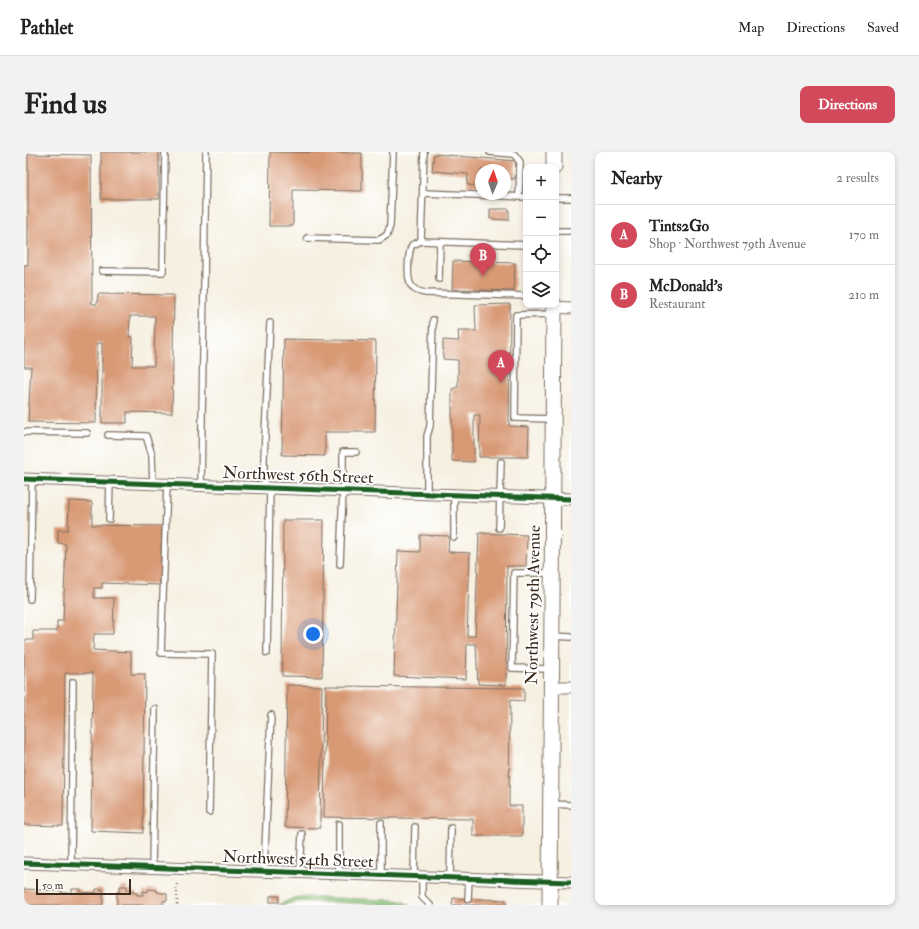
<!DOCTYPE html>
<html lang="en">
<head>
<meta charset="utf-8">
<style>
  :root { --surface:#fff; --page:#f2f2f2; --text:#222; --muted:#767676; --line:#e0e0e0; --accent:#d1495b }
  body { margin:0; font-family:"IM FELL Double Pica",serif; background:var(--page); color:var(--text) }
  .controls { position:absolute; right:12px; top:12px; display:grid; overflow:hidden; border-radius:8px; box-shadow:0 2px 6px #0003 }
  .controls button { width:36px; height:36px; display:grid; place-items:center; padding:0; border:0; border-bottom:1px solid var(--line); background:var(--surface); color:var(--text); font:20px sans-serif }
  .compass { position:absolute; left:451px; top:12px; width:36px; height:36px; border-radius:50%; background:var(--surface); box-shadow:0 2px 6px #0003; rotate:2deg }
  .scale { position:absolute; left:12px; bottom:10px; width:95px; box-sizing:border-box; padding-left:4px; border:2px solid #3b2a1e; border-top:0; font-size:11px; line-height:14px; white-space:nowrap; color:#3b2a1e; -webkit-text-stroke:3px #fff; paint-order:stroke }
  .you { position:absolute; left:289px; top:482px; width:14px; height:14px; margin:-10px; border:3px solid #fff; border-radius:50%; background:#1a73e8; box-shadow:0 0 0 6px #1a73e833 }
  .badge { display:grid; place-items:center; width:26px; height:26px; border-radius:50%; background:var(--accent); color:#fff; font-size:13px; font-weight:700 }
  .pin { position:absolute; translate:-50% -33px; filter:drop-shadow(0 1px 2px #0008) }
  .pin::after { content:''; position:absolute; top:21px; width:14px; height:12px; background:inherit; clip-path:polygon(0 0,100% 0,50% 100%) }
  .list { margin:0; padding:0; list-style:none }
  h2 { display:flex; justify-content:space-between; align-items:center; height:52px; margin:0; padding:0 16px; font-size:17px }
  h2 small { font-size:13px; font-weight:400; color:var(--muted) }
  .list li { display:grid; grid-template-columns:26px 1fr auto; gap:12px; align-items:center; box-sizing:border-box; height:60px; padding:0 16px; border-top:1px solid var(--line) }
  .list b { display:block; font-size:15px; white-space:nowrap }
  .list p { margin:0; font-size:13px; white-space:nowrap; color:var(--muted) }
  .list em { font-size:13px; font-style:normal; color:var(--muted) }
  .icon { flex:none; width:22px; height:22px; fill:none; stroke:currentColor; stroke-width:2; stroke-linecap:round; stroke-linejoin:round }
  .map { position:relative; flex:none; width:547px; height:753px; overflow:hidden; border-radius:8px }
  header { display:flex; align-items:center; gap:24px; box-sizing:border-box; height:56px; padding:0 20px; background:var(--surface); border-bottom:1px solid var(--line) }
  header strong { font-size:19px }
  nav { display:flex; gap:22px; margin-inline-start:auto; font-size:14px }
  .intro { display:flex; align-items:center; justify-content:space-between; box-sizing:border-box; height:96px; padding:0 24px }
  h1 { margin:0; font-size:28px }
  .button { padding:10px 18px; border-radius:8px; background:var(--accent); color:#fff; font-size:14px; font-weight:700 }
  main { display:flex; gap:24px; padding:0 24px }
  aside { flex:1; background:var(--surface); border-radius:8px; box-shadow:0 2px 6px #0003 }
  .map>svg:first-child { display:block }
  .green { fill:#90cd82; stroke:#667c50 }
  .building { fill:#d89974; fill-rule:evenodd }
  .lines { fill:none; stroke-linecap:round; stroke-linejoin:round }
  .service-casing { stroke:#7c6f62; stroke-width:8 }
  .minor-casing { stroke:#7c6f62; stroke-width:13 }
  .secondary-casing { stroke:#7c6f62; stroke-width:17 }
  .path { stroke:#7c6f62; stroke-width:2.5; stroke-dasharray:1 3; stroke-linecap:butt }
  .service { stroke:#fff; stroke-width:5.5 }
  .minor { stroke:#fff; stroke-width:11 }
  .secondary { stroke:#fff; stroke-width:15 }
  .cycleway-casing { stroke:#fff; stroke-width:8 }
  .cycleway { stroke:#1b5e20; stroke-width:5 }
  .labels { text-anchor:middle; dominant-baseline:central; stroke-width:3.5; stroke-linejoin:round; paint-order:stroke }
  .street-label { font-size:17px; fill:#3b2a1e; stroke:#fff }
</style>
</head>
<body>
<header>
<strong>Pathlet</strong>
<nav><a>Map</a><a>Directions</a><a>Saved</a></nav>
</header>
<div class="intro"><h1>Find us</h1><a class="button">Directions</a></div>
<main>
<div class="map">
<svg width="547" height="753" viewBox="0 0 547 753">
  <rect width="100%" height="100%" fill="#fff"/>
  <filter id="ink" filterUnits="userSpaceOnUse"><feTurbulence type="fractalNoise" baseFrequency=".025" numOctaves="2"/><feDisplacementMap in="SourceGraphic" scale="8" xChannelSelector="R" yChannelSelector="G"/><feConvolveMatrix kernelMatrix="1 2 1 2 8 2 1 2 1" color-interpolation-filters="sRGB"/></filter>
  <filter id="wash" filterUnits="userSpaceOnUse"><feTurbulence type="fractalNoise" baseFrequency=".012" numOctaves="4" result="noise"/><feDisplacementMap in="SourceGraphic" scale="16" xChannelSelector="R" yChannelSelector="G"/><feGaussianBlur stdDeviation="0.9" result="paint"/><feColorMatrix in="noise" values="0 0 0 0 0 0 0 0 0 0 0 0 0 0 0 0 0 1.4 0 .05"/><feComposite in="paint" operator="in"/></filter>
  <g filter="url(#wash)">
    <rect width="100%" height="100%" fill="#f6f0e1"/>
    <path class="green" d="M275 745 371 748 380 750 386 753 277 749C269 750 262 753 254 753L268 747Z"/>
    <g id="blocks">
      <g class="building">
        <rect x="77" y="0" width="58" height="47"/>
        <polygon points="246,0 338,1 338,39 269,38 269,74 245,74"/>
        <path d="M4 2 67 3 68 152H73L74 142 150 143 148 261 103 260V271H78V191H73L72 271 4 270 7 215H0V113H4ZM106 164H131L130 214H108L109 185H105Z"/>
        <polygon points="410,2 492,9 491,27 481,26 481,18 457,18 457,34 443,33 444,22 408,19"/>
        <polygon points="466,57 485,57 485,68 466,67"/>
        <polygon points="429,109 491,111 490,139 428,137"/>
        <polygon points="486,152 485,274 505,275 504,305 455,305 456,263 450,263 450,310 428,309 428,237 434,235 434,208 419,207 419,188 435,189 434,179 452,179 451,153"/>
        <polygon points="260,187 352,189 351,280 301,280 301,304 258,303"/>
        <polygon points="45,349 68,350 68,373 138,374 136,433 78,431 78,436 70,436 70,446 90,446 89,482 70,482 69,498 107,500 107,522 121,522 119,681 67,679 69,521 41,521 39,674 0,673 0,488 9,488 9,479 33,479 33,469 39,469 42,392 34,391 34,378 44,378"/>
        <polygon points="259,368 300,368 298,525 258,524"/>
        <polygon points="455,381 503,383 502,414 483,414 482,533 454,532 452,492 443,492 442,527 370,524 374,399 396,400 396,383 425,384 424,400 446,401 443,484 451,484"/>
        <polygon points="263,533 298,534 296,676 261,675"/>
        <polygon points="302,534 500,536 500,549 486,548 485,654 498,654 498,684 449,684 449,667 300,665"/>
        <polygon points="96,734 103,734 103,738 109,738 109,741 113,741 113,743 119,743 119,739 124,740 124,737 133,738 133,740 143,742 143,749 139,749 139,753 93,753 93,740 96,739"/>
        <polygon points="0,737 38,739 38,741 48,741 48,737 57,737 56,740 72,741 72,737 79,737 79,753 0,753"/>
        <rect x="246" y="744" width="9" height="6"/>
        <polygon points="429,746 482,748 482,753 428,753"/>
      </g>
    </g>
  </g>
  <g filter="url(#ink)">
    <use href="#blocks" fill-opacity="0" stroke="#7c6f62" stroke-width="1"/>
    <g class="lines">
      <g class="service-casing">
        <g id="service">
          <polyline points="400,0 397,89 502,93"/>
          <polyline points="466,0 490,2 496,10 495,45"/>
          <polyline points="399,41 502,45"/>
          <polyline points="532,46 547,46"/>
          <polyline points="532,79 547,79"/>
          <polyline points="283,86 355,88 363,83 366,74 369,0"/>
          <path d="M397 89 388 93C384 100 383 124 386 131 388 138 395 140 401 141L502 144"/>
          <polyline points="78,119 139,120 141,0"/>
          <polyline points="415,127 416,90"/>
          <polyline points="528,267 491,266 492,163 529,162"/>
          <polyline points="0,280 63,281"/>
          <polyline points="84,283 122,284 128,303 129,332"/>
          <polyline points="143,332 137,501 188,502 185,660"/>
          <polyline points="177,333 182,0"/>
          <polyline points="240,335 240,306 246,171"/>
          <polyline points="403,341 403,284 406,274 409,168"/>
          <polyline points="85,367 86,330"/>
          <polyline points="475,376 477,310"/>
          <polyline points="430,385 430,342"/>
          <polyline points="316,412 319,338 319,300 332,300"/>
          <polyline points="6,447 8,327"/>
          <polyline points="528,484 547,485"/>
          <polyline points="243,501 246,336"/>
          <polyline points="526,517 488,516 490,421 526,421"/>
          <polyline points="527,652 547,653"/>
          <polyline points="47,713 49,530"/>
          <polyline points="128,716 131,557"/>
          <polyline points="240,719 247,563"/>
          <polyline points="276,721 278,682"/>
          <polyline points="315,722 315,672"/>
          <polyline points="357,723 357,671"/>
          <polyline points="390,724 391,675"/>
          <polyline points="398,725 398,745 406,753"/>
          <polyline points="426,726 427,676"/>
          <polyline points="444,747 445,726"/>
        </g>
      </g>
      <g class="minor-casing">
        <g id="minor">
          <polyline points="530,155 547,156"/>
          <polyline points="0,327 547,347"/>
          <polyline points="527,535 547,535"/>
          <polyline points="0,711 547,730"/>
        </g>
      </g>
      <g class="secondary-casing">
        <g id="secondary">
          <polyline points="530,15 530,0"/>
          <polyline points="526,753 530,153"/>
        </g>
      </g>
      <polyline class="path" points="153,753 153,732"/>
      <use href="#service" class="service"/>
      <use href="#minor" class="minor"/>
      <use href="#secondary" class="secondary"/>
      <g class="cycleway-casing">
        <g id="cycleway">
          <polyline points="0,327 547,347"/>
          <polyline points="0,711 547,730"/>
        </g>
      </g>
      <use href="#cycleway" class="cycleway"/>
    </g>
  </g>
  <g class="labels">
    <g class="street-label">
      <text transform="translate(274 323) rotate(2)">Northwest 56th Street</text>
      <text transform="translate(509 453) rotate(-89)">Northwest 79th Avenue</text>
      <text transform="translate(274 707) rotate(2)">Northwest 54th Street</text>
    </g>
  </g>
</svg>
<div class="controls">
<button>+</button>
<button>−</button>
<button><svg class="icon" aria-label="locate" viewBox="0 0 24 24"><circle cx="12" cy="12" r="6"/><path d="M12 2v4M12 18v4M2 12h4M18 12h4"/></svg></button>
<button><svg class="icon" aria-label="layers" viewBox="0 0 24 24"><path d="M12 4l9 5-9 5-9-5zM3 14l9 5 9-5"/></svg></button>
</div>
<svg class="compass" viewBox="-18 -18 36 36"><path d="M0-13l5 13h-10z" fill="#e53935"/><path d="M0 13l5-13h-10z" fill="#767676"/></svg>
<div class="scale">50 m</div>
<div class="you"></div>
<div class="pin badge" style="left:477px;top:231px">A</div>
<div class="pin badge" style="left:459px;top:124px">B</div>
</div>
<aside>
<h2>Nearby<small>2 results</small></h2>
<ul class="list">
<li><span class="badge">A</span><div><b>Tints2Go</b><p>Shop · Northwest 79th Avenue</p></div><em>170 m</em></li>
<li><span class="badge">B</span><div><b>McDonald's</b><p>Restaurant</p></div><em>210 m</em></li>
</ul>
</aside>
</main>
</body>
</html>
